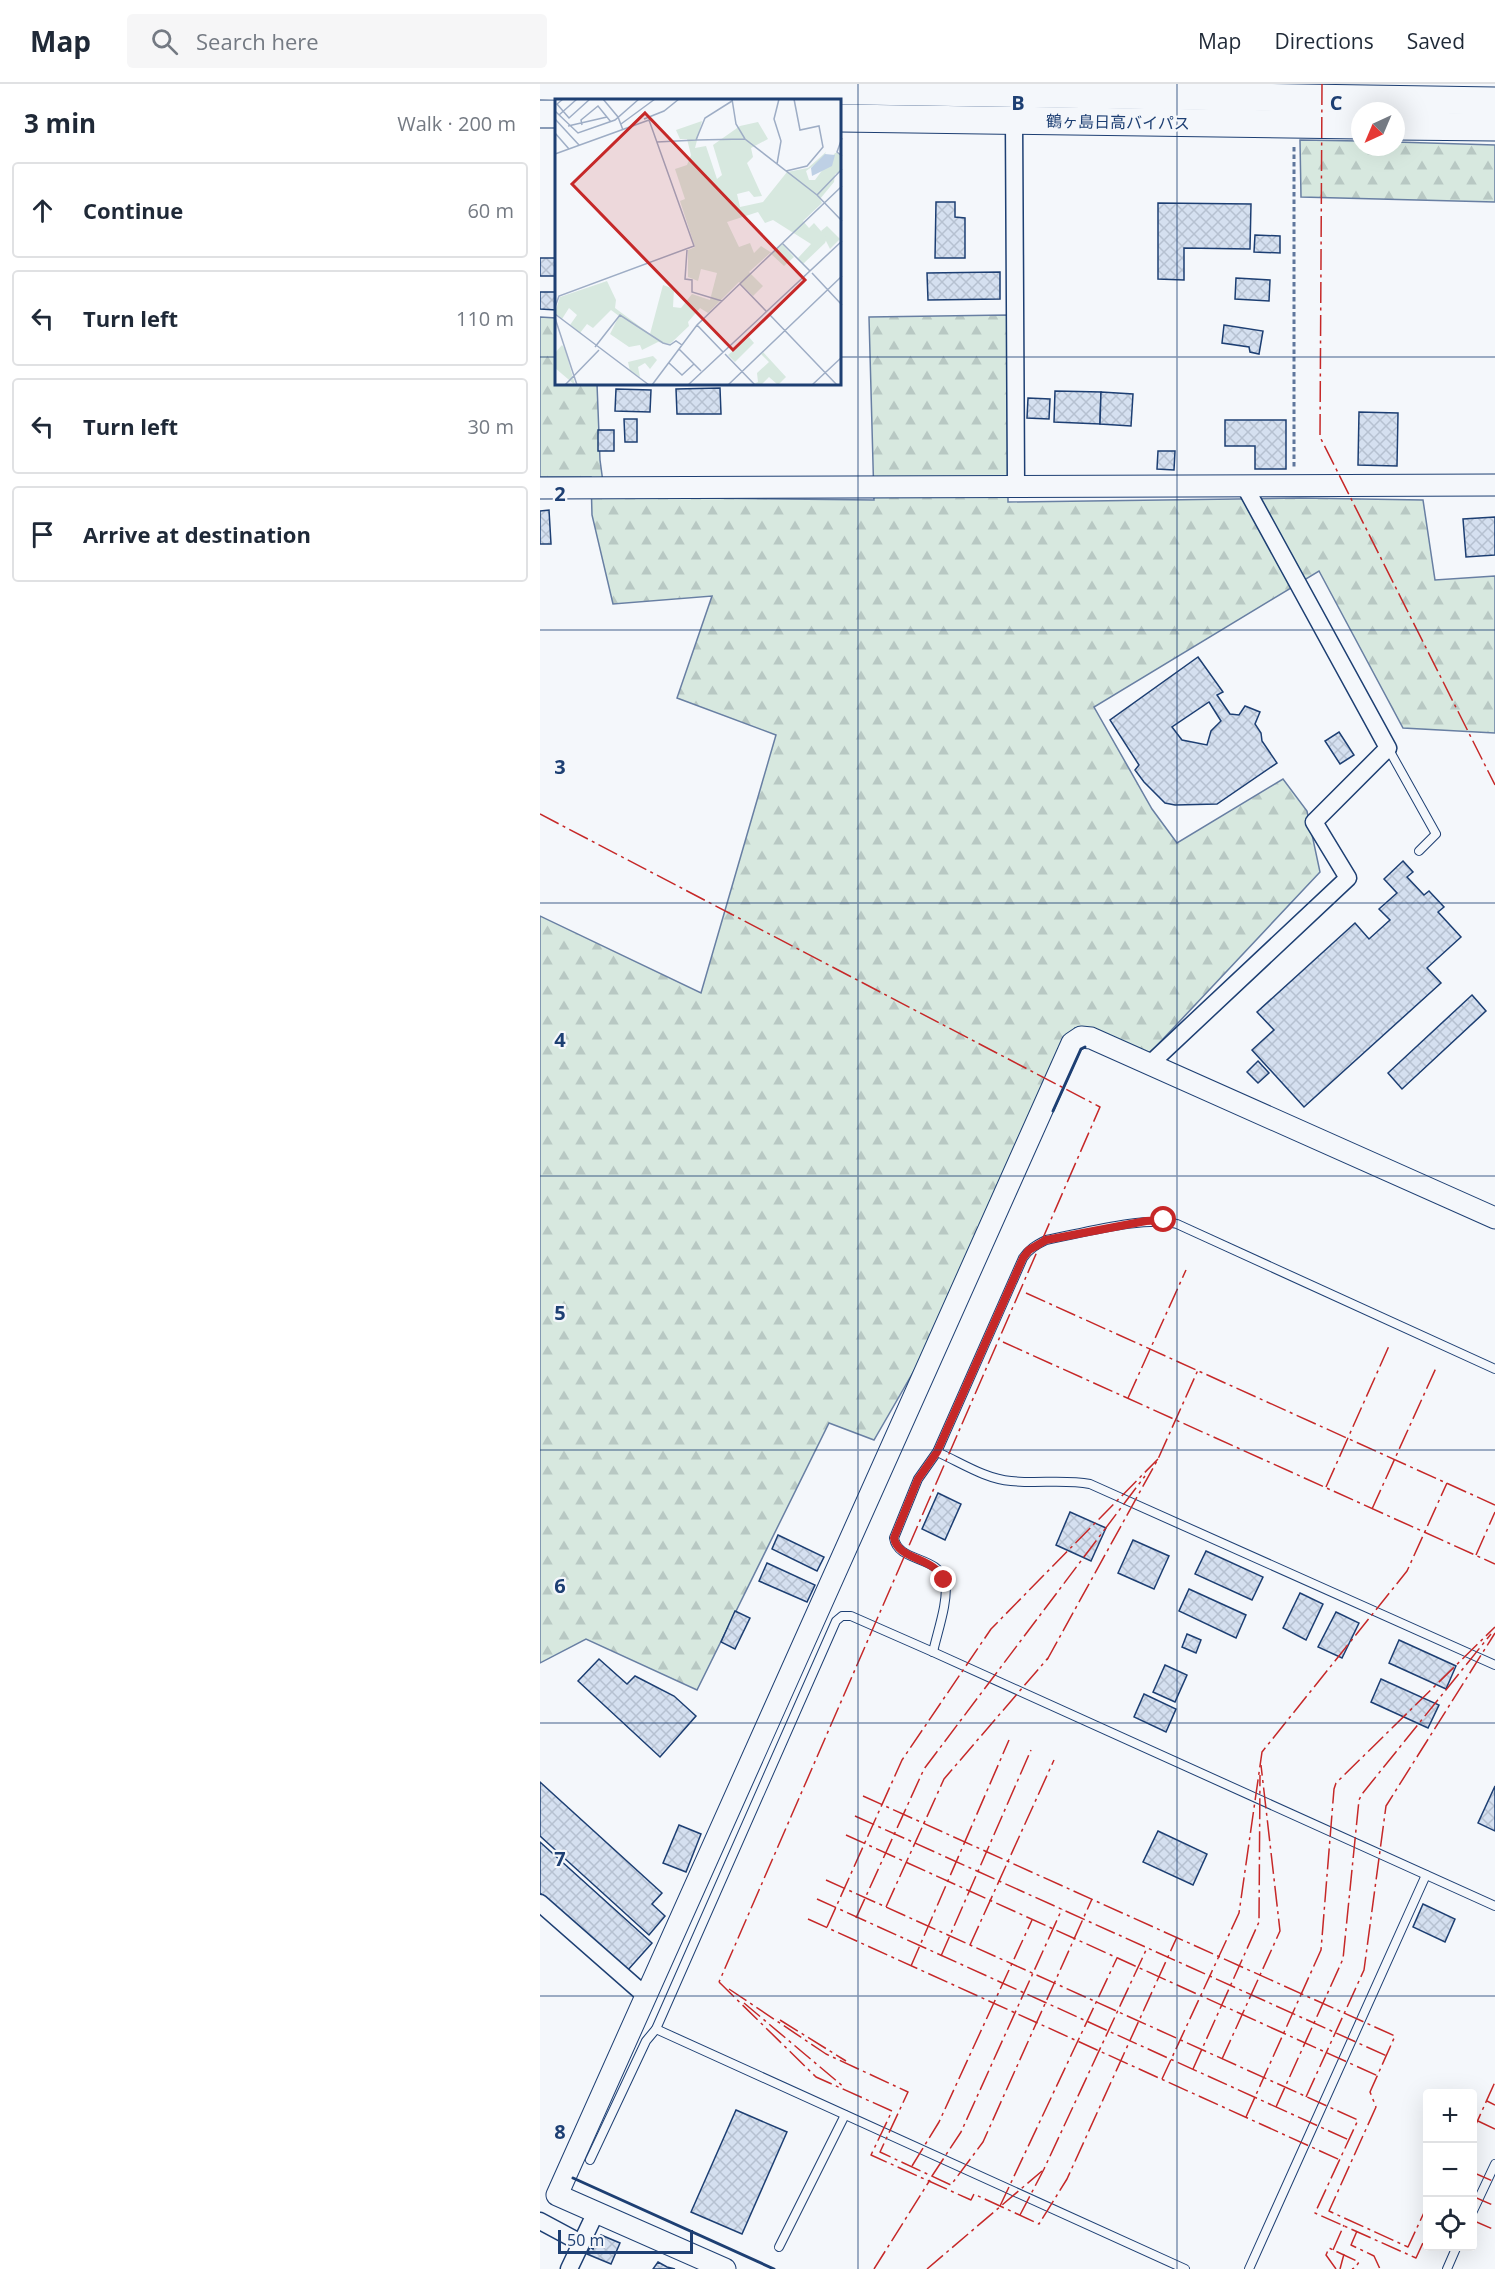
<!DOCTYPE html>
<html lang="en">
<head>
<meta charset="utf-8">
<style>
  :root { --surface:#fff; --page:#f6f6f7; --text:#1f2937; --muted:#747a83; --line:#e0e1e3 }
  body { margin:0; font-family:"Open Sans","Noto Sans JP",sans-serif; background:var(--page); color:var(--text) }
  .controls { position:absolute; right:18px; bottom:18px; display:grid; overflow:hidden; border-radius:6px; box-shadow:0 6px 24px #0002 }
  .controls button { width:54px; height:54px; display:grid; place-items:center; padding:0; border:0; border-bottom:2px solid var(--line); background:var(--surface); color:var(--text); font:30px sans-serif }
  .compass { position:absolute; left:811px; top:18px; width:54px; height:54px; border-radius:50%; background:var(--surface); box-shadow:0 6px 24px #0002; rotate:224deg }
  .scale { position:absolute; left:18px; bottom:15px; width:135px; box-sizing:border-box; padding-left:6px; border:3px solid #1d3f73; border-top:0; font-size:16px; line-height:21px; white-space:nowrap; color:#1d3f73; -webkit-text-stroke:4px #f4f7fb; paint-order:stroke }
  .stop { position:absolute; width:18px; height:18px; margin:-14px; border:4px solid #c62828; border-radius:50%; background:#fff }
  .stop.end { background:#c62828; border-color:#fff; box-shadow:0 2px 6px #0008 }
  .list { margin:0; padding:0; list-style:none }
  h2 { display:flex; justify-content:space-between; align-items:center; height:78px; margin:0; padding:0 24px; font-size:26px }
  h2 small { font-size:20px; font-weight:400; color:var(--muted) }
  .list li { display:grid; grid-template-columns:39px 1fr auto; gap:18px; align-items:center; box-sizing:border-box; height:96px; margin:0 12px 12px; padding:0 12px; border:2px solid var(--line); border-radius:6px }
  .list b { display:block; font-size:22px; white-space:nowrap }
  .list em { font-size:20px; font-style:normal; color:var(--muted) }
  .icon { flex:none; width:33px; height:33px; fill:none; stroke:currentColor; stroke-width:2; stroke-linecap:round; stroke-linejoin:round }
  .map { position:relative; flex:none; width:955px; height:2185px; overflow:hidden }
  header { display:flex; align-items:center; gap:36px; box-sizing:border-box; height:84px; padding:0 30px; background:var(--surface); border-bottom:2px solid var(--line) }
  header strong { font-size:28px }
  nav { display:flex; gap:33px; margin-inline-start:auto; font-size:21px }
  .search { width:420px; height:54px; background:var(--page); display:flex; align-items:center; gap:15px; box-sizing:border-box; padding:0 21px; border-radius:6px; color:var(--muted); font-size:22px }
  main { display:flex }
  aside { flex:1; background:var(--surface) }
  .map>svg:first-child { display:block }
  .forest { fill:url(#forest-firs); stroke:#687fa3; stroke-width:1.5 }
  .building { fill:url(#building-cross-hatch); stroke:#1d3f73; stroke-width:1.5; fill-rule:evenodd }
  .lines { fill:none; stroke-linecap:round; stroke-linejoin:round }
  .service-casing { stroke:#1d3f73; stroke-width:10 }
  .minor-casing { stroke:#1d3f73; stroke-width:19 }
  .tertiary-casing { stroke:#1d3f73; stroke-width:23 }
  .trunk-casing { stroke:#1d3f73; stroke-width:29 }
  .path { stroke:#5e769c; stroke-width:3; stroke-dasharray:4.5 3; stroke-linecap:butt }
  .service { stroke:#f4f7fb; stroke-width:8 }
  .minor { stroke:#f4f7fb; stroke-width:16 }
  .tertiary { stroke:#f4f7fb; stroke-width:21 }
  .trunk { stroke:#f4f7fb; stroke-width:27 }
  .wall { stroke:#1d3f73; stroke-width:3 }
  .power { stroke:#c62828; stroke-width:1.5; stroke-dasharray:21 4.5 3 4.5; stroke-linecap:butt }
  .route { stroke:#c62828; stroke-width:8 }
  .grid { fill:none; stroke:#1d3f73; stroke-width:1.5; stroke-opacity:0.55 }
  .labels { text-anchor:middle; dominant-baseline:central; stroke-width:4.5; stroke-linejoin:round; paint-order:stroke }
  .street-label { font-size:16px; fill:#1d3f73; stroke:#f4f7fb }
  .inset-road { fill:none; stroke:#9eadc5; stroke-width:1.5 }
  .view { fill:#c62828; fill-opacity:0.15; stroke:#c62828; stroke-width:3 }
  .inset-edge { fill:none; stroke:#1d3f73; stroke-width:3 }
  .grid-label { font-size:20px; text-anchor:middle; font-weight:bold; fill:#1d3f73; stroke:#f4f7fb; stroke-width:4.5; stroke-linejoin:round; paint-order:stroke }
</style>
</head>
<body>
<header>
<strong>Map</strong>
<div class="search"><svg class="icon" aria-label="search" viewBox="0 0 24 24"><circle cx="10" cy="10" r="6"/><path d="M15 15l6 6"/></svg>Search here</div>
<nav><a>Map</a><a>Directions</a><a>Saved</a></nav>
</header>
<main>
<aside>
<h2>3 min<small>Walk · 200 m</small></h2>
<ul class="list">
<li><svg class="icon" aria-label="ahead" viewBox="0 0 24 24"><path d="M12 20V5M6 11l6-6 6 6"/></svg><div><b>Continue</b></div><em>60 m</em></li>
<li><svg class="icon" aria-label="left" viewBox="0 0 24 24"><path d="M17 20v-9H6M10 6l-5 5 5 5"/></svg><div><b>Turn left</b></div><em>110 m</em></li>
<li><svg class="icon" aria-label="left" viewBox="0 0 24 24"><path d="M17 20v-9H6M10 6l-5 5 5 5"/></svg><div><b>Turn left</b></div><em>30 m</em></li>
<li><svg class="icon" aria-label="arrive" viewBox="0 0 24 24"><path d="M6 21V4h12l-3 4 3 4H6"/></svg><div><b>Arrive at destination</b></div></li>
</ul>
</aside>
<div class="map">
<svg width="955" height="2185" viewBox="0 0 955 2185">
  <defs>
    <pattern id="forest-firs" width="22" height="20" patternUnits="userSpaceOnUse" patternTransform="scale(1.5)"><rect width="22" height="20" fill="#d7e8df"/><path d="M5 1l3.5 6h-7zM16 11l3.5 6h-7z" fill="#b8c8c3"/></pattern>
    <pattern id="building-cross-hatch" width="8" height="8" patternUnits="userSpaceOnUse" patternTransform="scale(1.5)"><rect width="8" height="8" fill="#d5e0f0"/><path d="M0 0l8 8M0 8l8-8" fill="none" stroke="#b6c1d1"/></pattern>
  </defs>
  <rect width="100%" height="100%" fill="#f4f7fb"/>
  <g class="forest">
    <polygon points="760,56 820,57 820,63 856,63 856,58 955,61 955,118 761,113"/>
    <polygon points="467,231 468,418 760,414 883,416 895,496 955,492 955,649 863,644 779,487 554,623 612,725 637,759 743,695 767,727 780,788 608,971 535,944 390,1259 334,1356 289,1339 157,1606 46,1555 0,1579 0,832 161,909 236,651 137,614 172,512 73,520 52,431 51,393 0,393 0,233 16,234 16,300 57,300 60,376 65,413 334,416 329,233"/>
  </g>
  <g class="building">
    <polygon points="396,118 415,118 415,133 425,134 425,174 395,174"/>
    <polygon points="618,119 711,120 710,165 644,164 644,196 618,195"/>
    <polygon points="715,151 740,152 740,169 714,168"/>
    <rect x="0" y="174" width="16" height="18"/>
    <polygon points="460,188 460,215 388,216 387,189"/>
    <polygon points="696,194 730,196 729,217 695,215"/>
    <polygon points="0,208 16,208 16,226 0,225"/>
    <polygon points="684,241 723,247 719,270 710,268 709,263 682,259"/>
    <polygon points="180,304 181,330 137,330 136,305"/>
    <polygon points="76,305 111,306 110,328 75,327"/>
    <polygon points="515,307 561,308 560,340 514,338"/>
    <polygon points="561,308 593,310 591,342 560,340"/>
    <polygon points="488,314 510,315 509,335 487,334"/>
    <polygon points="819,328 858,329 857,382 818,381"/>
    <polygon points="84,335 97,335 97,358 85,358"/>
    <polygon points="685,336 746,336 746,385 715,385 715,362 685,362"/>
    <rect x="58" y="346" width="16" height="21"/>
    <polygon points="618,367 635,367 634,386 617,385"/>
    <polygon points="9,426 11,460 0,460 0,427"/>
    <polygon points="955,433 955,471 926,473 923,435"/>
    <path d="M658 573 683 608 677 611 690 630 699 631 705 622 720 628 715 640 721 649 722 657 737 679 677 720 635 721 625 719 604 698 595 686 599 681 570 636ZM669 618 681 637 671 647 667 661 642 656 632 643Z"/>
    <polygon points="799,648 814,671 800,680 785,657"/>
    <polygon points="863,777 873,788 867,793 884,811 889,807 904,823 898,828 921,853 887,884 901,899 764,1023 712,966 734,946 717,928 815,839 829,855 850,836 839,825 857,809 844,795"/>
    <polygon points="932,911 946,927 862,1005 848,989"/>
    <polygon points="718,977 729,989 718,999 707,988"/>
    <polygon points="398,1409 421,1420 405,1456 382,1445"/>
    <polygon points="530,1428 566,1444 551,1477 516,1461"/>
    <polygon points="238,1451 284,1473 277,1487 232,1465"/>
    <polygon points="593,1456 629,1472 614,1505 578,1489"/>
    <polygon points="666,1467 723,1493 712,1516 655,1490"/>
    <polygon points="227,1479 275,1501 267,1518 219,1497"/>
    <polygon points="649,1505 706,1531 696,1554 639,1527"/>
    <polygon points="760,1509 783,1520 766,1556 743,1544"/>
    <polygon points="195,1527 210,1534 195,1565 181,1558"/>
    <polygon points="796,1528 819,1539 802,1574 778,1563"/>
    <polygon points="647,1550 661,1556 656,1569 642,1563"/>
    <polygon points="859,1556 916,1582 906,1605 849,1579"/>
    <polygon points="59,1575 87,1600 95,1592 134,1612 156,1632 120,1673 38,1597"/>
    <polygon points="625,1581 647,1591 635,1618 613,1608"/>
    <polygon points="841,1595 899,1621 888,1644 831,1618"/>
    <polygon points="604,1610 636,1625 626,1648 594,1633"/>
    <polygon points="0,1698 122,1809 112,1820 125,1832 109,1851 0,1752"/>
    <polygon points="955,1702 955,1747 938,1739"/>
    <polygon points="139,1741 161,1750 146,1788 123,1779"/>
    <polygon points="618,1747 667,1770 653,1801 603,1778"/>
    <polygon points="0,1758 112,1859 87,1887 0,1809"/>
    <polygon points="883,1820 915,1835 905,1858 873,1843"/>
    <polygon points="196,2026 247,2048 202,2150 151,2128"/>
    <polygon points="61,2151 80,2159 71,2180 47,2170 50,2163 53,2165 55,2160 57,2161"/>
    <polygon points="118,2178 127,2183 135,2185 113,2185"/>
  </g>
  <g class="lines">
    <g class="service-casing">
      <g id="service">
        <polyline points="848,664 896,750 879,767"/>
        <path d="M397 1368C420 1378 445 1395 471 1397 497 1400 524 1395 550 1400L955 1581"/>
        <path d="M393 1568C397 1549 409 1516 405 1498 399 1471 358 1479 354 1454L378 1395 397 1368 483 1174C489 1165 496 1161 506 1156 539 1150 606 1131 637 1140L955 1285"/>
        <polyline points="116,1945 645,2185"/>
        <polyline points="50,2076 106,1957 116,1945 296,1537 302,1532 311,1532 393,1568 955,1822"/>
        <polyline points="932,2129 955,2080"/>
        <polyline points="239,2163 305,2031"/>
        <polyline points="709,2185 886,1791"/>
        <polyline points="907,2185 917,2162"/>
      </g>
    </g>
    <g class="minor-casing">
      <g id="minor">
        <polyline points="474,36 476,401"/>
        <polyline points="611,979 808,794 774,738 848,664 704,401"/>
        <polyline points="0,1819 107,1913"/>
        <polyline points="0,2137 41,2159"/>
        <polyline points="29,2185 56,2128"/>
      </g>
    </g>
    <g class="tertiary-casing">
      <g id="tertiary">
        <polyline points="0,404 955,401"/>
        <polyline points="185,2185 17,2111 532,959 541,953 551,954 955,1134"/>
      </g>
    </g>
    <g class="trunk-casing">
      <g id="trunk">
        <polyline points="0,2 955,17"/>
        <polyline points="0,30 16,30"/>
        <polyline points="300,34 820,41"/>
        <polyline points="856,42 955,43"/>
      </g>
    </g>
    <polyline class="path" points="754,63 754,384"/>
    <use href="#service" class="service"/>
    <use href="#minor" class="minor"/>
    <use href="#tertiary" class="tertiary"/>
    <use href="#trunk" class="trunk"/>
    <g class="wall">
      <polyline points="513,1027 541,965 545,963"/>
      <polyline points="33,2094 234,2185"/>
    </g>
    <g class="power">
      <polyline points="782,0 780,353 955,701"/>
      <polyline points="0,730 560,1023 179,1898"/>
      <polyline points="486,1209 955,1421"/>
      <polyline points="463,1258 955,1480"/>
      <polyline points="588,1314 646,1186"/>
      <polyline points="786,1403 849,1262"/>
      <polyline points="832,1425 896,1284"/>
      <polyline points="936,1471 955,1428"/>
      <polyline points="507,1576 618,1375 658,1286"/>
      <polyline points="323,1712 855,1952 830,2008 836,2023 789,2127 868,2163 888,2120"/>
      <polyline points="315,1732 847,1972"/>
      <polyline points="306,1751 838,1992"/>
      <polyline points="286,1796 818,2036 775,2129 876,2174 888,2148"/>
      <polyline points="277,1815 809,2056"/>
      <polyline points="346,1823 404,1695 508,1574"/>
      <polyline points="316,1834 384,1685 605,1392"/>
      <polyline points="268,1835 800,2076"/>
      <polyline points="287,1843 362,1676 451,1545 618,1375"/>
      <polyline points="430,1861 514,1676"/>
      <polyline points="401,1872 491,1666"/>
      <polyline points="371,1882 469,1656"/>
      <polyline points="179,1898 276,1993 352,2027 331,2071 431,2116 434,2110 499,2140 527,2095 637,1853"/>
      <polyline points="189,1905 286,1970 368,2008 340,2068 411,2101 443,2058 552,1815"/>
      <polyline points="204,1919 305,2004"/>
      <polyline points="240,1936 306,1977"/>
      <polyline points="682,1975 740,1847 721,1681"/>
      <polyline points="653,1985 719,1838 720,1691"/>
      <polyline points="622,1995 699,1829 722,1668 867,1487 907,1399"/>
      <polyline points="766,2013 824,1886 846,1722 955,1549"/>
      <polyline points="947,2017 955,2021"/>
      <polyline points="736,2023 803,1875 819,1716 822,1710 951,1550"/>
      <polyline points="706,2033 781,1866 794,1705 796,1699 955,1543"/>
      <polyline points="938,2037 955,2045"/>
      <polyline points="932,2049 955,1998"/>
      <polyline points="372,2082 399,2038 492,1836"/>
      <polyline points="932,2088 955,2098"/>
      <polyline points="392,2092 421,2048 522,1825"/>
      <polyline points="932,2112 955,2122"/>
      <polyline points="460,2122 577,1874"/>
      <polyline points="480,2131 504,2085 607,1864"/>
      <polyline points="932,2136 955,2146"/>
      <polyline points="817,2147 811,2161 834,2172 840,2185"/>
      <polyline points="793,2166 804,2141"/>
      <polyline points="334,2185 390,2096"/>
      <polyline points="387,2185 502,2087"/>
      <polyline points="796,2185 786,2171 789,2164 819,2178 815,2184 812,2185"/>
      <polyline points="800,2185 804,2170"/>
    </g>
  </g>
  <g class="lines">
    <path class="route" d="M404 1496C394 1473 358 1476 354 1454L378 1395 397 1368 483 1174 489 1166 506 1156 606 1137 624 1136"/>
  </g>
  <path class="grid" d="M318 0V2185M637 0V2185M0 273H16M300 273H955M0 546H955M0 819H955M0 1092H955M0 1366H955M0 1639H955M0 1912H955"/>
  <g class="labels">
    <g class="street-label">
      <text transform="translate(578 38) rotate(1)">鶴ヶ島日高バイパス</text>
    </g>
  </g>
  <g transform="translate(15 15)">
    <rect width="286" height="286" fill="#f4f7fb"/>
    <path d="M272 127 285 140 275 150 266 132Z" fill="#d7e8df"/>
    <path d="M147 22 140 49 151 47 162 80 167 76 158 46 185 27 203 23 213 40 196 49 198 58 192 64 207 97 199 98 194 92 182 95 185 108 208 103 232 73 253 69 271 53 268 60 251 72 254 81H260L280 54H286V73L280 75 279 83 265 100 267 104 248 122 254 129 259 124 272 139 270 144 248 165 243 159 256 145 218 121 210 124 203 113 172 123 184 148 195 144 199 154 206 147 217 154 227 145 239 158 229 167 215 154 194 173 208 187 198 197 184 183 153 214 145 209 133 223 134 227 115 245 103 243 87 251 85 246 74 248 55 235 64 217 56 211 38 229 32 225 25 234 15 226 22 216 14 209 7 220 0 214 5 198 52 182 61 201 60 209 95 235 108 186 119 190 118 208 126 209 137 195 155 201 162 174 146 170 143 182 133 178V151L140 148 125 102 130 100 120 70 132 66 136 56 132 40H125L121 31ZM194 238 199 244 180 263 173 256ZM7 246 10 250 20 286 0 269V254ZM208 253 231 278 223 286 214 278 206 286H196L203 283 202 274 214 263 206 255ZM98 257 102 261 95 270 90 264 83 268 85 278 75 272 73 263Z" fill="#d7e8df"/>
    <path d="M270 55 280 56 277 67 257 77 256 69Z" fill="#bed0e5"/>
    <path class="inset-road" d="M8 0 2 5 14 19 35 0M48 0 63 18 68 31M177 0 181 25 190 40 262 96 287 122M0 12 23 34 60 21 84 0M4 16 22 0M0 20 24 46M89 20 109 12 124 0M66 25 100 0M27 26 26 21 43 7 56 23M13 27 52 18M0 34 14 50M287 39 282 53 287 57M141 41 190 40M102 43 141 41 150 19 177 2M0 55 94 21 139 147 4 197 0 208M222 65 226 42 219 20 224 0M231 72 252 67 268 48 264 27 245 31 239 0M262 96 287 70M227 144 255 172M132 151 130 180 137 181V193L167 202M257 174 287 206M185 185 211 212M0 215 94 286M214 215 282 286M0 219 22 286M142 226 168 253M40 248 65 216 108 244 115 246 121 242 127 246M124 250 146 272M170 255 200 286M114 264 127 276 139 265M10 286 44 251M97 286 142 226 287 87M133 286 287 142M173 286 287 177M257 286 287 258"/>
    <path class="view" d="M90 14 250 181 178 251 17 85Z"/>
    <rect width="286" height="286" class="inset-edge"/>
  </g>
  <g class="grid-label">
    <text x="478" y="26">B</text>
    <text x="796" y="26">C</text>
    <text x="20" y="417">2</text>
    <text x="20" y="690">3</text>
    <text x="20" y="963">4</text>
    <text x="20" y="1236">5</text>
    <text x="20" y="1509">6</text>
    <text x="20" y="1782">7</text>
    <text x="20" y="2055">8</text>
  </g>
</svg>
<div class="controls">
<button>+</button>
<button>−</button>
<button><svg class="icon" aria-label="locate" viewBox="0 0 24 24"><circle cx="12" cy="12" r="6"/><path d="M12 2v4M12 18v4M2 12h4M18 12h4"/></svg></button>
</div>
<svg class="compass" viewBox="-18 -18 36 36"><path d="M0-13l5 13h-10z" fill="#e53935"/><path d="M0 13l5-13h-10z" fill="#747a83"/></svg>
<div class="scale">50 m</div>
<div class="stop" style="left:624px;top:1136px"></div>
<div class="stop end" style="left:404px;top:1496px"></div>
</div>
</main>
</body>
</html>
